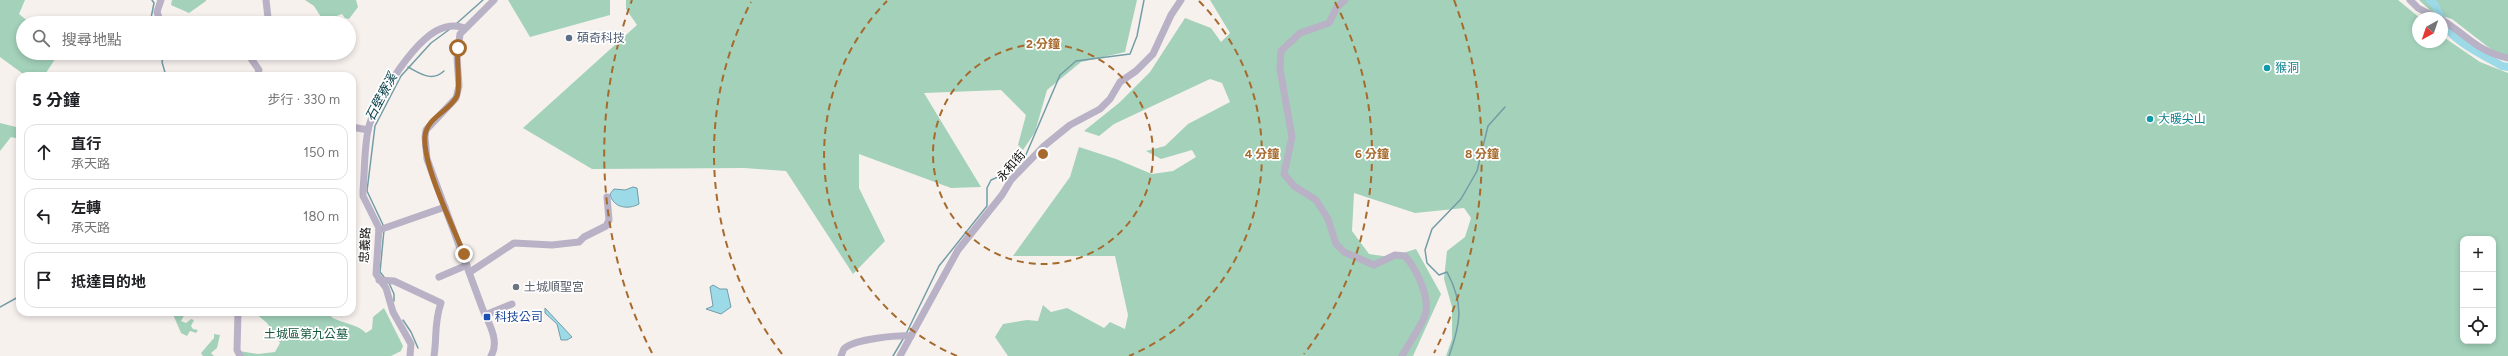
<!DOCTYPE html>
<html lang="zh-TW">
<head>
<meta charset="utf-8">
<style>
  :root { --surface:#fff; --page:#f6f6f6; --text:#202124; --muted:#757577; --line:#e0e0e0 }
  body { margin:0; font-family:Figtree,"Noto Sans TC",sans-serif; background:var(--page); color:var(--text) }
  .controls { position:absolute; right:12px; bottom:12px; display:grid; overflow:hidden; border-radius:8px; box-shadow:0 2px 6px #0003 }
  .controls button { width:36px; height:36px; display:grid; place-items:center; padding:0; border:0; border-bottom:1px solid var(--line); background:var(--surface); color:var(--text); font:20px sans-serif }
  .compass { position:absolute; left:2412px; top:12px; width:36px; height:36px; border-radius:50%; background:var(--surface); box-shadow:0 2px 6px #0003; rotate:220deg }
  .stop { position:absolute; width:12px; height:12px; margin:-9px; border:3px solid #a66a2d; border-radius:50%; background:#fff }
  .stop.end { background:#a66a2d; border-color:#fff; box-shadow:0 1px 4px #0008 }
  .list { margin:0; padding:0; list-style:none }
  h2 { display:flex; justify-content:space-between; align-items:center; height:52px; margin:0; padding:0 16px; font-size:17px }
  h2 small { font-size:13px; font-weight:400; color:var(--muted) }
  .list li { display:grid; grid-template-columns:26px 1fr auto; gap:12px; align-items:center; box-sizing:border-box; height:56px; margin:0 8px 8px; padding:0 8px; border:1px solid var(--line); border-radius:12px }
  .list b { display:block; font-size:15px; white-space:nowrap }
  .list p { margin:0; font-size:13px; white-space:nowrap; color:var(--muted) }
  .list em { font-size:13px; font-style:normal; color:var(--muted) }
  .icon { flex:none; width:22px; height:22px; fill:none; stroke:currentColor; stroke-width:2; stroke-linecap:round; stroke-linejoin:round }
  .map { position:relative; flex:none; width:2508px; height:356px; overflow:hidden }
  .search { position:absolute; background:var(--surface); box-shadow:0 2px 6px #0003; left:16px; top:16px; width:340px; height:44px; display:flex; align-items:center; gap:10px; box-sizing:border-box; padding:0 14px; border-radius:22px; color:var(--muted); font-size:15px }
  .panel { position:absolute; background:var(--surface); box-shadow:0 2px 6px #0003; left:16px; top:72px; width:340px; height:244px; border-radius:12px }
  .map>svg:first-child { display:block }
  .green { fill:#a3d1ba; fill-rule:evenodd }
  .water { fill:#9ddae8; stroke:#739da6 }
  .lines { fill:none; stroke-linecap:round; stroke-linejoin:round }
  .stream { stroke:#739da6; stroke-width:1.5 }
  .river { stroke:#9ddae8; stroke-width:8 }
  .minor { stroke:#b9b1c5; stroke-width:7 }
  .route { stroke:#a66a2d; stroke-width:5 }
  .ring { fill:none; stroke:#a66a2d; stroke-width:2; stroke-dasharray:7 5 }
  .service-dot { fill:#5c6f8a; stroke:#fff; stroke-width:1.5 }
  .culture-dot { fill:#0f9aa8; stroke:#fff; stroke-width:1.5 }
  .worship-dot { fill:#6b7280; stroke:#fff; stroke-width:1.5 }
  .transit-dot { fill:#1a4fb4; stroke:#fff; stroke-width:1.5 }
  .labels { text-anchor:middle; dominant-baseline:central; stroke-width:3.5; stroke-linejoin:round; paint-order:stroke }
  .service-label { font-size:12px; fill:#4e5e75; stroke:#fff; text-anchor:start }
  .culture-label { font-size:12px; fill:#0d838f; stroke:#fff; text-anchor:start }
  .street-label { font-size:12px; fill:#100e0d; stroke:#fff }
  .worship-label { font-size:12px; fill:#5b616d; stroke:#fff; text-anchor:start }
  .transit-label { font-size:12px; fill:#164399; stroke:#fff; text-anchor:start }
  .park-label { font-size:12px; fill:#15553c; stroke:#fff }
  .water-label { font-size:13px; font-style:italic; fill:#043e48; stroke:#fff }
  .centre { fill:#a66a2d; stroke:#fff; stroke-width:2 }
  .ring-label { font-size:12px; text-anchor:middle; font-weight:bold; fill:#a66a2d; stroke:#fff; stroke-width:3.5; stroke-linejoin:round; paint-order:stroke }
</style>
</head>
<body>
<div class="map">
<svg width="2508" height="356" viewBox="0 0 2508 356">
  <rect width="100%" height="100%" fill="#f7f1ee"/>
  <g class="green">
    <polygon points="0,0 25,0 19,14 30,23 23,23 23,53 59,53 44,76 26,76 0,57"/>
    <polygon points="172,0 206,0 206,1 189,13 171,5"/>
    <polygon points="305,0 356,0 358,7 349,19 345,18 342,14 334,17 321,17 314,6"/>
    <polygon points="508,0 610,0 610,15 530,37"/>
    <polygon points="626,0 1137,0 1125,52 1081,62 1047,90 1035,132 1023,150 1018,145 1026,115 1001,90 924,93 981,187 951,188 859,154 859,188 885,241 853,274 786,171 744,168 592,169 523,128 637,25 626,9"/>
    <path d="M1210 0H2398L2420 18H2418V42H2442V36L2480 62 2508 73V356H1446L1452 339V307L1444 279 1447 251 1465 237 1471 218 1464 208 1415 213 1354 193 1352 231 1369 254 1390 257 1416 249 1441 294 1413 356H1008L995 337 1003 324 1027 320 1038 321 1043 305 1051 312 1067 308 1104 328 1110 322 1125 329 1128 315 1115 256H1013L1070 177 1079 147 1116 159 1152 174 1173 171 1196 157 1192 150 1161 159 1146 151 1165 146 1188 124 1230 102 1222 83 1210 79 1114 124 1099 136 1084 131 1119 103 1150 72 1185 18 1211 28 1221 42 1230 33ZM2463 239H2493V341H2463Z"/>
    <polygon points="2419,0 2508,0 2508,58 2501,57 2452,19 2433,13"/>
    <polygon points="0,123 20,128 20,139 11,137 0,151"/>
    <path d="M384 308 403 346 401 351 391 356H239V351L258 354 275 352 280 343 267 323 254 312H336L331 317C343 324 356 323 366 333L372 329 373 317Z"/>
    <polygon points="172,312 186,312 181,321 186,323 191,319 194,320 191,326 193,329 198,330 196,333 190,331 187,336 181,333"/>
    <polygon points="214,334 220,335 217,348 211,353 214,356 203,356 201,353 214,338"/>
  </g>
  <g class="water">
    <path d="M633 187 637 188 639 204C628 210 613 208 610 194L614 189 625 190Z"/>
    <polygon points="713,285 720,289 727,289 731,307 721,314 706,309 713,306 710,287"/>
    <polygon points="545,308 572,337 567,340 561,340 557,324 545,313"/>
  </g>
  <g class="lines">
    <g class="stream">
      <polyline points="150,23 154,3 152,0"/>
      <polyline points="456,24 483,0"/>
      <polyline points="164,53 162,62 166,76"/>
      <path d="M408 67C421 74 432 82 444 71"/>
      <polyline points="384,227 367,191 375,126 401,76 431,43 450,29"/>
      <polyline points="384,230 380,272 384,277"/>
      <polyline points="389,283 394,294 394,301"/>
      <polyline points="0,307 20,296"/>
      <polyline points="403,320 411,332 418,348"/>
      <polyline points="906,334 939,266 987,206 987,188 991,180 1014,170 1025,157 1060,75 1076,61 1130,54 1137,36 1144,0"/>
      <polyline points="893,356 903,339"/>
      <path d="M1449 356C1461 322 1464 304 1447 272L1439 275 1427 263 1425 250 1432 229 1461 199 1477 171 1488 126 1505 107"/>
    </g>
    <g class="river">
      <polyline points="2430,0 2435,5 2441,18"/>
      <path d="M2442 20C2452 42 2482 54 2502 66L2508 67"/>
    </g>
    <g class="minor">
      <path d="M1345 0 1337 7 1329 23 1300 33 1281 51 1280 69 1292 137 1284 174 1294 186 1316 200 1328 219 1336 244 1344 252 1374 265 1395 255 1405 256C1417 270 1432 300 1424 318 1418 331 1409 343 1402 356"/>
      <polyline points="2410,0 2418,8 2437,18"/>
      <path d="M2442 20C2467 35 2478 52 2508 58"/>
      <polyline points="161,23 157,12 161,0"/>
      <polyline points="265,23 268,18 266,0"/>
      <polyline points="247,53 259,70 257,76"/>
      <polyline points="352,127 368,130"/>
      <polyline points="379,230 445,207"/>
      <polyline points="470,272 514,243 552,245 579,242 584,237 606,226 609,220 607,197"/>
      <polyline points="439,277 467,265"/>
      <path d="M379 280 394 281 441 303C434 322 437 337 434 356"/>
      <polyline points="238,312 237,350 240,356"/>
      <polyline points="485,315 512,304"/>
      <path d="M410 356 411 344 393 312 386 288 376 274 379 228 363 196V190C365 170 364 144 369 126 377 99 417 33 446 27 453 25 459 26 465 28"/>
      <path d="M491 356C500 342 489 323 483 310L427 159 425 137 426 130 456 98 459 86 457 58 460 34 494 0"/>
      <path d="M841 356C842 354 843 349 845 348 855 339 898 335 911 336"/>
      <polyline points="900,356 958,250 1002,195 1011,180 1044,146 1070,125 1100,109 1110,99 1120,82 1136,71 1153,54 1171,15 1181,0"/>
    </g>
  </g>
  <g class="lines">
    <path class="route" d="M458 48C456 61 461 87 457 96 450 111 427 117 425 136 422 164 453 226 464 254"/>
  </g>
  <g class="ring">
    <circle cx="1043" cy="154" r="110"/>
    <path d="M957 356A219 219 0 0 1 887 1M1199 1A219 219 0 0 1 1129 356"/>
    <path d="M782 354A329 329 0 0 1 751 2M1335 2A329 329 0 0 1 1304 354"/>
    <path d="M652 353A439 439 0 0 1 632 0M1454 0A439 439 0 0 1 1434 353"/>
  </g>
  <circle class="service-dot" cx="569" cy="38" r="4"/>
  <g class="culture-dot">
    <circle cx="2267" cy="68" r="4"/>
    <circle cx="2150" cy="119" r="4"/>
  </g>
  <circle class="worship-dot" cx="516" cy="287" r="4"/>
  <rect class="transit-dot" x="483" y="313" width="8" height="8" rx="2"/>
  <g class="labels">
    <g class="service-label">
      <text x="577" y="38">碩奇科技</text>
    </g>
    <g class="culture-label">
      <text x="2275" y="68">猴洞</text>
      <text x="2158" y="119">大暖尖山</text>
    </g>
    <g class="street-label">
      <text transform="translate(1011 166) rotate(-49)">永和街</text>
      <text transform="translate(365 245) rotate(-87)">忠義路</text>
    </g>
    <g class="worship-label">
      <text x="524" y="287">土城順聖宮</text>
    </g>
    <g class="transit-label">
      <text x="495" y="317">科技公司</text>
    </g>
    <g class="park-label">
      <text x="306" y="334">土城區第九公墓</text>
    </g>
    <g class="water-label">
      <text transform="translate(381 97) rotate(-62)">石壁寮溪</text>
    </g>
  </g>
  <circle cx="1043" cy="154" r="6" class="centre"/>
  <g class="ring-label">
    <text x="1043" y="48">2 分鐘</text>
    <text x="1262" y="158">4 分鐘</text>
    <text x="1372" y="158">6 分鐘</text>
    <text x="1482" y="158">8 分鐘</text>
  </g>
</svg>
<div class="controls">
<button>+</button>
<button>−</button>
<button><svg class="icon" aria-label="locate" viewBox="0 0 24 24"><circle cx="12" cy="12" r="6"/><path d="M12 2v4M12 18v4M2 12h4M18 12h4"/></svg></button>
</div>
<svg class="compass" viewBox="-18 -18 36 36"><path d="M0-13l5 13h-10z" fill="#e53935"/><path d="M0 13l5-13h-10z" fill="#757577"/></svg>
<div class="stop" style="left:458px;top:48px"></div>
<div class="stop end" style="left:464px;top:254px"></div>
<div class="search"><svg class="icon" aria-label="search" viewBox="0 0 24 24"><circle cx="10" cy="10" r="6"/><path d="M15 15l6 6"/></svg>搜尋地點</div>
<section class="panel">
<h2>5 分鐘<small>步行 · 330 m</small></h2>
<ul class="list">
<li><svg class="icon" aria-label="ahead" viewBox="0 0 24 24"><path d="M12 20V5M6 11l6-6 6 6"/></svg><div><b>直行</b><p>承天路</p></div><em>150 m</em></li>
<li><svg class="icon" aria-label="left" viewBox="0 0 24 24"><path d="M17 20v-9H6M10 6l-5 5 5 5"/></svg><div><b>左轉</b><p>承天路</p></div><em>180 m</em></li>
<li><svg class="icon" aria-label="arrive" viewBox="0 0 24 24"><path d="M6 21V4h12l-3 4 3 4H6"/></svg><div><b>抵達目的地</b></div></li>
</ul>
</section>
</div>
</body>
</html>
